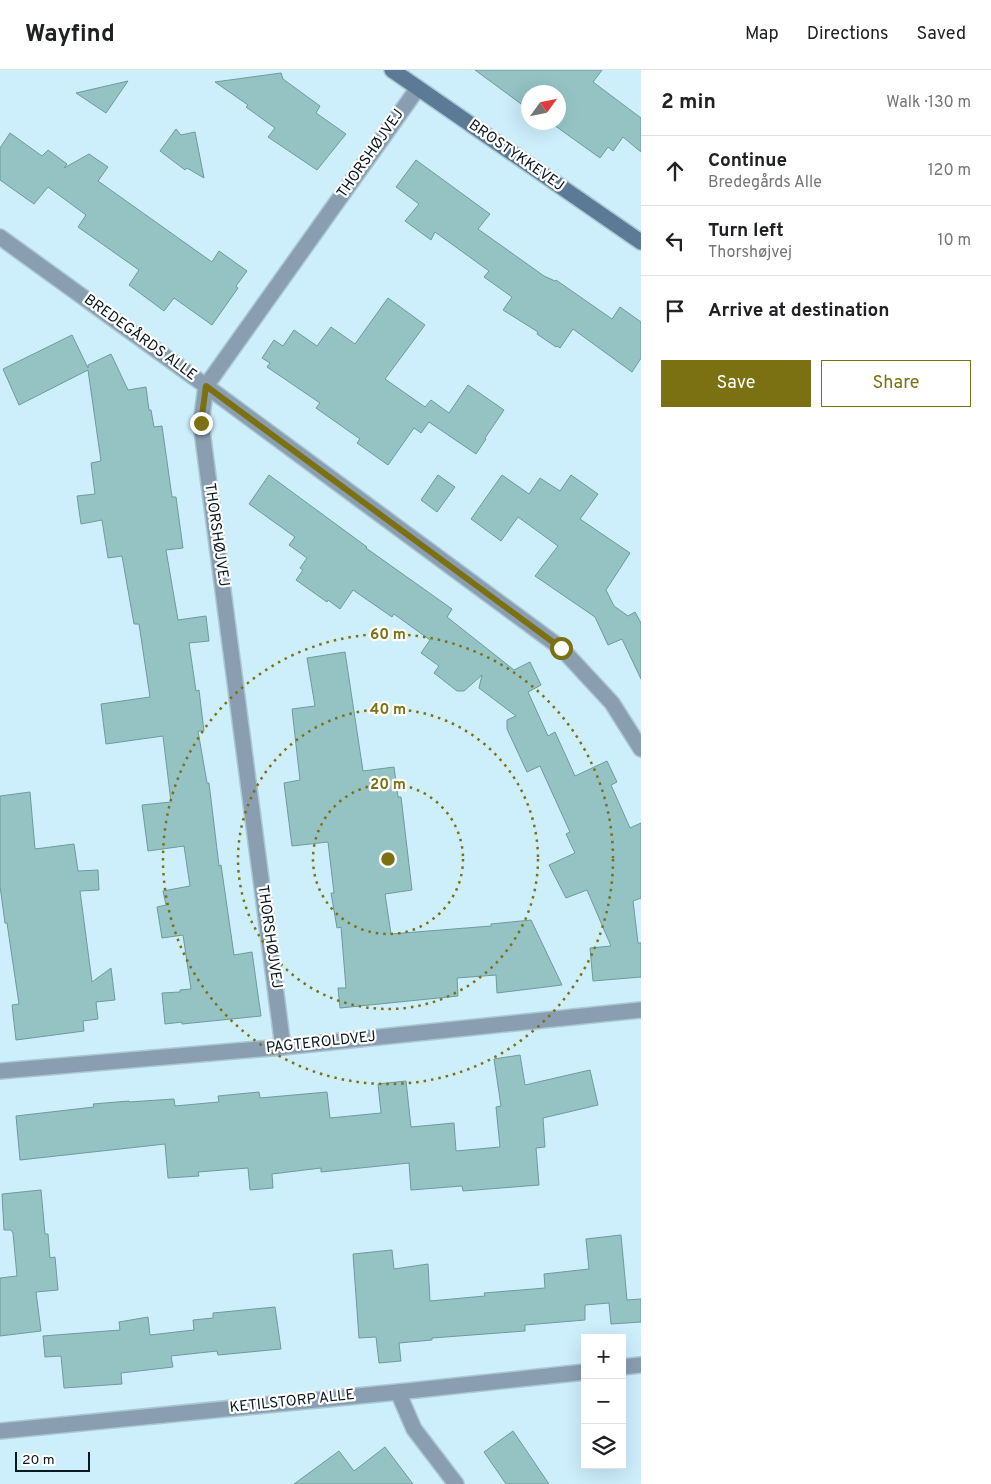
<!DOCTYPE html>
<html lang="en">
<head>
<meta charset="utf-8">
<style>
  :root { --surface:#fff; --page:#f2f2f2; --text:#202124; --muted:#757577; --line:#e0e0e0; --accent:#7b7112 }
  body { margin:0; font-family:Overpass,sans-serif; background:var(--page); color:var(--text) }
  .controls { position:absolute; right:15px; bottom:15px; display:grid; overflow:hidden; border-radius:0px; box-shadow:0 5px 20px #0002 }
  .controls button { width:45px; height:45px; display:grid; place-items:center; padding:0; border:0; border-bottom:1px solid var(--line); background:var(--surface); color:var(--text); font:25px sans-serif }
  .compass { position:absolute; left:521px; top:15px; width:45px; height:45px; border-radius:50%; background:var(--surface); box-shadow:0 5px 20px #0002; rotate:57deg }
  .scale { position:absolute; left:15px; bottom:12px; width:75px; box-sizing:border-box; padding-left:5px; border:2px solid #09191f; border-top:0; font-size:14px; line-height:18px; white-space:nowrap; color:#09191f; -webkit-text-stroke:4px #fff; paint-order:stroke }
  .stop { position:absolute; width:15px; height:15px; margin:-11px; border:4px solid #7b7112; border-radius:50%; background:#fff }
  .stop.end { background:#7b7112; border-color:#fff; box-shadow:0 1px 5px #0008 }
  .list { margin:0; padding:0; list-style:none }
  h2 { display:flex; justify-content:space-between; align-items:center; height:65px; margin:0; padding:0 20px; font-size:21px }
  h2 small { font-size:16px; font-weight:400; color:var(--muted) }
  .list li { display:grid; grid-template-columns:32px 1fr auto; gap:15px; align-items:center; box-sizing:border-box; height:70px; padding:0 20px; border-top:1px solid var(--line) }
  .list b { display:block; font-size:19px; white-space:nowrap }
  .list p { margin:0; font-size:16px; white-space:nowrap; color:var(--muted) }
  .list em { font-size:16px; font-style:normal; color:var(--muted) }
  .actions { display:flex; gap:10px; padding:15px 20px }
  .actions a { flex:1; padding:11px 0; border:1px solid var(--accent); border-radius:0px; text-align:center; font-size:18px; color:var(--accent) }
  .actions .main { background:var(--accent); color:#fff }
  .icon { flex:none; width:28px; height:28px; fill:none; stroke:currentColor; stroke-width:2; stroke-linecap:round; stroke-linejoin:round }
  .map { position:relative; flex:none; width:641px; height:1414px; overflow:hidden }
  header { display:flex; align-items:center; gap:30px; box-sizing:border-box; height:70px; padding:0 25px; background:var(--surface); border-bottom:1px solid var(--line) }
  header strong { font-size:24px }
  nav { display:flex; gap:28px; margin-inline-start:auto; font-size:18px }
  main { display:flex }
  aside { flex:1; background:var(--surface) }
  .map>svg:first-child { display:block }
  .building { fill:#95c3c4; stroke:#6d9b9c }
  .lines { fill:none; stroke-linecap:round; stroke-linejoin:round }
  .street-casing { stroke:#aac8d3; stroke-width:18 }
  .secondary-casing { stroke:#aac8d3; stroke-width:18 }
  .street { stroke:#899eb1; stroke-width:15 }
  .secondary { stroke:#5b7a96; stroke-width:15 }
  .route { stroke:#7b7112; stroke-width:6 }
  .ring { fill:none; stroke:#7b7112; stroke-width:2.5; stroke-dasharray:2.5 5 }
  .labels { text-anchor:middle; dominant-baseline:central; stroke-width:4.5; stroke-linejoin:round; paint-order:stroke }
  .street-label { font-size:15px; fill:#09191f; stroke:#fff }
  .centre { fill:#7b7112; stroke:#fff; stroke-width:2.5 }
  .ring-label { font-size:15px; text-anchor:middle; font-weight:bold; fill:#7b7112; stroke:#fff; stroke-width:4.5; stroke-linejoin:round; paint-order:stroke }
</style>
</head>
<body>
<header>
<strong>Wayfind</strong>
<nav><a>Map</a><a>Directions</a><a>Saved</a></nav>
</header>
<main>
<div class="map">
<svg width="641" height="1414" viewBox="0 0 641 1414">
  <rect width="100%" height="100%" fill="#cdeefb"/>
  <g class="building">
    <polygon points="475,0 602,0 593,12 641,48 641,82 623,67 613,81 608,77 600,88 554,55 553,56 547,52 558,52 558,22 528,22 528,39"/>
    <polygon points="281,3 283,9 320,36 316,43 346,64 317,100 268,67 275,58 246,37 248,35 215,12"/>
    <polygon points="128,11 106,43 76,23"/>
    <polygon points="176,59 181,65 195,62 204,108 187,98 185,100 160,81"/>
    <polygon points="10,63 42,86 48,80 67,94 64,98 89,84 108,97 98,111 212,192 219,181 247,201 236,216 238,218 212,255 174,228 164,241 129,215 139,200 78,157 86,145 48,117 34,134 0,110 0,78"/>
    <polygon points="416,90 490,144 478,159 544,206 555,211 556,210 612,249 620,237 641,252 641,288 632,302 573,259 560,278 557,276 556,277 537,264 538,262 503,240 512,227 484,207 489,201 435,162 431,170 405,151 419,134 396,117"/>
    <polygon points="388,228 425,255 385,309 425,337 431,330 449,343 468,315 504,340 485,368 486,369 476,384 429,352 421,363 414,358 388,395 357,373 360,369 316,338 320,333 267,297 270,293 262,288 274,270 283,276 294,260 317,276 331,257 355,274"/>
    <polygon points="72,265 88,298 88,295 111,284 128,320 146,317 149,340 151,340 154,357 162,356 172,427 176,427 183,478 166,480 178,550 206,546 209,571 189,573 196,621 199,620 204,661 198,661 207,713 209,713 219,796 221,795 234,885 252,882 261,946 182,954 182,952 165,954 162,923 180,922 180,920 191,919 183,865 162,868 157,837 166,835 163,821 190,816 184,776 148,781 142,735 171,732 163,666 106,674 101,634 150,627 139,554 134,554 122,486 108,488 102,450 81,454 77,426 95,424 91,393 101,391 88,300 19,335 3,299"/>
    <polygon points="269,405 367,477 366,478 452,539 447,547 514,600 530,592 541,615 528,622 548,666 555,662 575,706 607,691 617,712 611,715 630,758 641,753 641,828 633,831 638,873 641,873 641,907 593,911 590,878 611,876 587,820 566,828 549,795 575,783 566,764 570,762 540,696 527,702 507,659 507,650 516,646 479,618 482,605 464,621 457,621 434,603 439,596 421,583 430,570 394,544 392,547 353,520 340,539 328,530 327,532 296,510 303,500 300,498 307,488 289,475 295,467 249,434"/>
    <polygon points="438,405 455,417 437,442 421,430"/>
    <polygon points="502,405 529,424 540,408 560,421 571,405 598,424 580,449 630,483 606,520 614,536 628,546 635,542 641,553 641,609 622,569 608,575 595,547 535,506 558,476 518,447 501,471 471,449"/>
    <polygon points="345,582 363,701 394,697 398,727 401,727 412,820 385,824 391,864 491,856 491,854 531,850 562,915 497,923 496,905 457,908 458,926 340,938 338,918 346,918 341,857 337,858 331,823 334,823 328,772 292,776 284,713 300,710 292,639 315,636 307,588"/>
    <polygon points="30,722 35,779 74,774 78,801 98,800 99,820 80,821 92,912 111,898 115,930 96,932 98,949 83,951 84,961 16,970 12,935 19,934 7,853 5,853 0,816 0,726"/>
    <polygon points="520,985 525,1015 590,1000 598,1035 543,1048 545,1077 536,1078 539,1115 463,1121 462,1116 411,1120 409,1093 321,1102 321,1098 272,1104 273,1118 250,1120 248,1098 198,1102 199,1106 168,1108 165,1074 20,1090 16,1046 94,1037 93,1034 129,1031 129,1032 174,1029 175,1036 219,1032 218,1026 259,1022 260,1028 327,1022 330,1048 381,1043 378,1014 406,1011 411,1057 454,1053 456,1081 500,1077 496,1037 501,1036 494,989"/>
    <polygon points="41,1120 45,1164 48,1164 50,1188 55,1187 58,1220 36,1222 41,1261 0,1266 0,1208 17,1206 13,1163 11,1160 4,1160 2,1124"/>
    <polygon points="621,1165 627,1230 641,1229 641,1252 611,1254 609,1233 585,1235 585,1250 525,1255 525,1261 432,1268 432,1270 399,1273 401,1291 379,1293 376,1267 359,1268 353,1184 392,1180 394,1199 428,1194 430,1231 485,1226 484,1223 545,1218 544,1204 589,1199 586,1169"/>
    <polygon points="275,1237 281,1279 218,1285 217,1281 171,1286 173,1297 121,1303 122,1314 64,1318 61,1286 45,1287 43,1266 120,1260 119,1252 148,1247 150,1265 194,1260 193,1250 213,1248 213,1243"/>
    <polygon points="513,1361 549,1414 506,1414 484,1382"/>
    <polygon points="385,1377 413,1414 294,1414 339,1381 354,1401"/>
  </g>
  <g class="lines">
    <g class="street-casing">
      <g id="street">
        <polyline points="0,167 206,316 561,578 612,633 641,679"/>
        <polyline points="283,977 201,353 206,316 418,18"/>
        <polyline points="0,1001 283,977 641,940"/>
        <polyline points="622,1297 641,1295"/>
        <polyline points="398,1322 414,1359 456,1414"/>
        <polyline points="0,1361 398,1322 585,1302"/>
      </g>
    </g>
    <g class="secondary-casing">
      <polyline id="secondary" points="392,0 641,172"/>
    </g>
    <use href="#street" class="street"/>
    <use href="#secondary" class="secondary"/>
  </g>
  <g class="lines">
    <polyline class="route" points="201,353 206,316 561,578"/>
  </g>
  <g class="ring">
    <circle cx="388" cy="789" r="75"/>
    <circle cx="388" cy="789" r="150"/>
    <circle cx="388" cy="789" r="225"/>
  </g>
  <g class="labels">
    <g class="street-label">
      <text transform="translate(371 84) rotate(-55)">THORSHØJVEJ</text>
      <text transform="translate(516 86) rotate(35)">BROSTYKKEVEJ</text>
      <text transform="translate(140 268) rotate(36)">BREDEGÅRDS ALLE</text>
      <text transform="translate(216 465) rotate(82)">THORSHØJVEJ</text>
      <text transform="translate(269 867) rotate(82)">THORSHØJVEJ</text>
      <text transform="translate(321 973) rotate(-6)">PAGTEROLDVEJ</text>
      <text transform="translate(292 1332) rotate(-6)">KETILSTORP ALLE</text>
    </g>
  </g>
  <circle cx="388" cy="789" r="8" class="centre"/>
  <g class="ring-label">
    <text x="388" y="569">60 m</text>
    <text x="388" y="644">40 m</text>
    <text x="388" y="719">20 m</text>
  </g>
</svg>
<div class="controls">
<button>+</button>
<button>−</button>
<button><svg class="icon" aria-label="layers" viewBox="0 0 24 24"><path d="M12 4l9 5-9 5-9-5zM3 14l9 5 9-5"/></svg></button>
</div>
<svg class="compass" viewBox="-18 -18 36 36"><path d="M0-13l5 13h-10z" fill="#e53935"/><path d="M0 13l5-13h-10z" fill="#757577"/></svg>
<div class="scale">20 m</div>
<div class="stop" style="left:561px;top:578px"></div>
<div class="stop end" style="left:201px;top:353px"></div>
</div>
<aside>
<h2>2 min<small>Walk · 130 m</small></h2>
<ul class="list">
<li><svg class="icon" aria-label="ahead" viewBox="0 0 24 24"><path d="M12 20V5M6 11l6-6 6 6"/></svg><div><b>Continue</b><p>Bredegårds Alle</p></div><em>120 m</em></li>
<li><svg class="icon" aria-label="left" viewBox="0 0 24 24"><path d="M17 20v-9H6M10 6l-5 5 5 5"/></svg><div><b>Turn left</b><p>Thorshøjvej</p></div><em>10 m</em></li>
<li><svg class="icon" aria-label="arrive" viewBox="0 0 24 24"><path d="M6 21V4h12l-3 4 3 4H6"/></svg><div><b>Arrive at destination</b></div></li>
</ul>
<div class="actions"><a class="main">Save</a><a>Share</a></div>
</aside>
</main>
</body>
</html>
